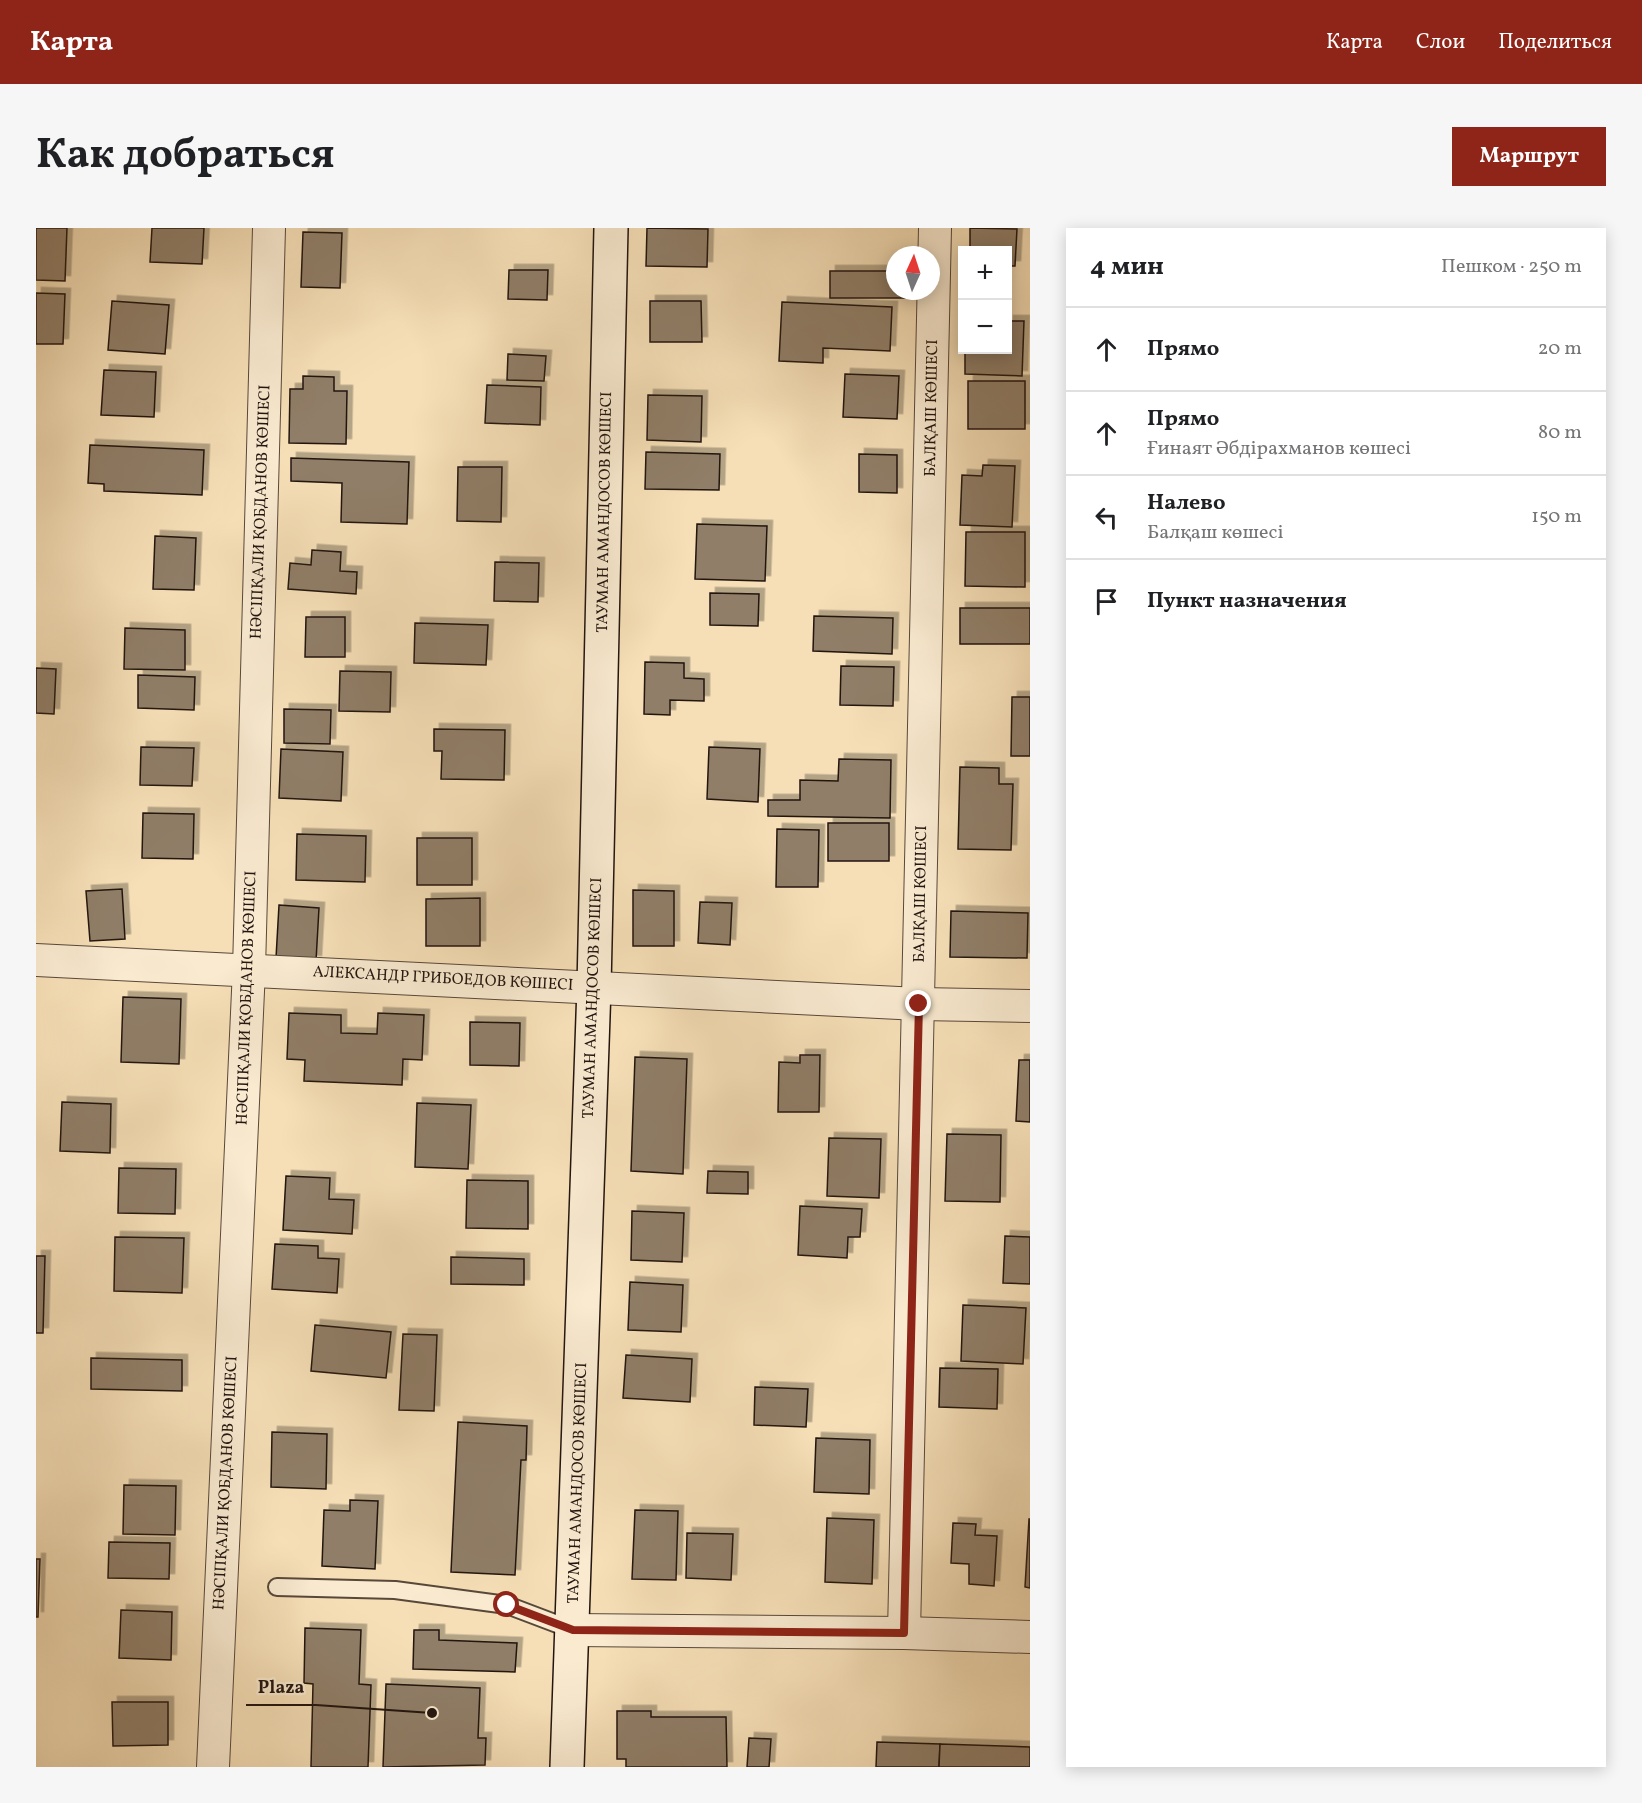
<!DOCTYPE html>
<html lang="ru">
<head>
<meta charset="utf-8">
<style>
  :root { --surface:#fff; --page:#f6f6f6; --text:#202124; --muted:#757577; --line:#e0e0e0; --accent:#8f2418 }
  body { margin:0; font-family:Vollkorn,serif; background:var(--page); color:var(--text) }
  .controls { position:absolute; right:18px; top:18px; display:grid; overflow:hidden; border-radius:0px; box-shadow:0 3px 15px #0003 }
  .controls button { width:54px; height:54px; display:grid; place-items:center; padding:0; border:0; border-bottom:2px solid var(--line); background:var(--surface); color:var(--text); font:30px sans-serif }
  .compass { position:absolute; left:850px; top:18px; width:54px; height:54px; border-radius:50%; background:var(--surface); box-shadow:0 3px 15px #0003; rotate:3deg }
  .stop { position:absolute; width:18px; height:18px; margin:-14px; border:4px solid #8f2418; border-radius:50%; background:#fff }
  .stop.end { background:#8f2418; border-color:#fff; box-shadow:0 2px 6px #0008 }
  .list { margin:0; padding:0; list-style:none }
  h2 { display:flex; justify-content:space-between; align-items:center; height:78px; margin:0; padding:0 24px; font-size:26px }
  h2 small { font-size:20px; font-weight:400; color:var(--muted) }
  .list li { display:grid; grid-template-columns:39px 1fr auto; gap:18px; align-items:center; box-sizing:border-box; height:84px; padding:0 24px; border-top:2px solid var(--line) }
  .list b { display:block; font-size:22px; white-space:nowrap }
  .list p { margin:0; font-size:20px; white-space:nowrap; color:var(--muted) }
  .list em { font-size:20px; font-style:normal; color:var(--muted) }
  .icon { flex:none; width:33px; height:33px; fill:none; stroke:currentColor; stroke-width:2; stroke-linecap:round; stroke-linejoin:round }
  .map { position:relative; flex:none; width:994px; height:1539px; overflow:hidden; border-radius:0px }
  header { display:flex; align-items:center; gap:36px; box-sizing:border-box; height:84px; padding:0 30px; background:var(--accent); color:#fff }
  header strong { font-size:28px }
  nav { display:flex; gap:33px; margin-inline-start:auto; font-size:21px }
  .intro { display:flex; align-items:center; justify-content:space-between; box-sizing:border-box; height:144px; padding:0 36px }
  h1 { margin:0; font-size:42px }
  .button { padding:15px 27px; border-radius:0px; background:var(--accent); color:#fff; font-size:21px; font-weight:700 }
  main { display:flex; gap:36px; padding:0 36px }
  aside { flex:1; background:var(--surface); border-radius:0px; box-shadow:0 3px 15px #0003 }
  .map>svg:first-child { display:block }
  .building { fill:#907e67; stroke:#221510; stroke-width:1.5; filter:url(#shadow) }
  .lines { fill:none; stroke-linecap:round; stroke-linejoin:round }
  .lane-casing { stroke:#57483a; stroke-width:20 }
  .street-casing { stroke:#57483a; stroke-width:34 }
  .secondary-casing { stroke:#221510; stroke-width:36 }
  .lane { stroke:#f9ead0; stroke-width:16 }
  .street { stroke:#f9ead0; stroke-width:32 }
  .secondary { stroke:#f9ead0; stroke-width:33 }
  .route { stroke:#8f2418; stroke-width:8 }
  .labels { text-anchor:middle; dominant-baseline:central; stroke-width:4.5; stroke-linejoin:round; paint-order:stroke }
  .street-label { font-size:16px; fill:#221510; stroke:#f9ead0 }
  .leader { fill:none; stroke:#221510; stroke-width:2 }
  .callout-dot { fill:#221510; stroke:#f9ead0; stroke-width:2 }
  .callout-label { font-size:18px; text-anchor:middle; font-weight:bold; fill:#221510; stroke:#f9ead0; stroke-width:4.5; stroke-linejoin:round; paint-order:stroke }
</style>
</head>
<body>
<header>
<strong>Карта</strong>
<nav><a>Карта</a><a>Слои</a><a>Поделиться</a></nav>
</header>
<div class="intro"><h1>Как добраться</h1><a class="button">Маршрут</a></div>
<main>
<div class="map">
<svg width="994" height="1539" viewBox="0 0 994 1539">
  <defs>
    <filter id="shadow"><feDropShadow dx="5.5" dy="-5.5" stdDeviation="0" flood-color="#0004"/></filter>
  </defs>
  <rect width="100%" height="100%" fill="#f6dfb7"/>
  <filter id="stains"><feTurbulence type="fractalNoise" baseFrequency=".00333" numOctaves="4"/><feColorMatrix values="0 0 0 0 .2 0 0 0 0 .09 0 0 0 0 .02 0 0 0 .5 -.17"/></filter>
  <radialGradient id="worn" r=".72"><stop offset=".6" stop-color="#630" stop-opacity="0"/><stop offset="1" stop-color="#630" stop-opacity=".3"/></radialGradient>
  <g class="building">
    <polygon points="0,0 31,0 29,53 0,52"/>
    <polygon points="116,0 168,0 166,36 114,34"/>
    <polygon points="611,0 672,1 671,39 610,38"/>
    <polygon points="934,0 981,1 979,38 972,38 972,22 934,22"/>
    <polygon points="267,4 306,5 304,60 265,59"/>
    <polygon points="473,42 512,42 511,72 472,71"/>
    <polygon points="794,43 859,43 859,63 869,63 869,70 794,70"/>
    <polygon points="0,65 29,66 27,116 0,116"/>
    <polygon points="76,73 133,77 129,126 72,122"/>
    <polygon points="614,73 665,73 666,114 614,114"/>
    <polygon points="746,74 856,79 854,123 787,120 787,135 743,133"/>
    <polygon points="972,93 988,93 986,148 929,146 929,122 972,122"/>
    <polygon points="472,126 510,128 508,153 471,152"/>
    <polygon points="68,142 120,144 118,189 65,187"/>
    <polygon points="809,146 863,148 861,191 807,189"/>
    <polygon points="267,148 298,149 298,163 311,163 310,216 253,215 254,161 267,161"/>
    <rect x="932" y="153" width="57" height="48"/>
    <polygon points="451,157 505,159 504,197 449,195"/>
    <polygon points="612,167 666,168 665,214 611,212"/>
    <polygon points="54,217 168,222 166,267 68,263 68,256 52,255"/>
    <polygon points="610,224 684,226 683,262 609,261"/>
    <polygon points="823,226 861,227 861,265 823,264"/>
    <polygon points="255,230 373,234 371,296 305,294 306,255 255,253"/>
    <polygon points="947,237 979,238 976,299 924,297 926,247 946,248"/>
    <polygon points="422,239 466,239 465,294 421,293"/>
    <polygon points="661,296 731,298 729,353 659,351"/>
    <polygon points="930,304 989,304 989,359 929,358"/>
    <polygon points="119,308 160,310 158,362 117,361"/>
    <polygon points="276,322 305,324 304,343 321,344 320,366 252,361 254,335 275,337"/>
    <polygon points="459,334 503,335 502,374 458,373"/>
    <polygon points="674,365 723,366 722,398 674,397"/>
    <rect x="924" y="380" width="70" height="36"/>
    <polygon points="778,388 857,390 856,426 777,423"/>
    <polygon points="270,389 309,389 309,429 269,429"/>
    <polygon points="379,395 452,397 450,437 378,435"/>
    <polygon points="89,400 149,402 149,442 88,441"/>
    <polygon points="609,434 648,435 648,450 668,451 668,473 634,472 634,487 608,486"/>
    <polygon points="805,438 858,439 857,478 804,477"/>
    <polygon points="0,440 20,441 18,486 0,485"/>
    <polygon points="304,443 355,444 354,484 303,483"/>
    <polygon points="102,447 159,449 158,482 102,480"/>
    <polygon points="976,469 994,469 994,528 975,528"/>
    <polygon points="248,481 295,482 294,516 248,515"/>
    <polygon points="398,501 469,502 468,552 405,551 406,523 398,523"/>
    <polygon points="105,519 158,520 156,558 104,557"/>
    <polygon points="673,519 724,521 722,574 671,571"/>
    <polygon points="245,521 307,524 305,573 243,570"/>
    <polygon points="803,531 855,532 854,590 732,588 732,572 764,572 764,552 802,553"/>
    <polygon points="924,539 963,540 963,556 977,556 975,622 922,621"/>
    <polygon points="107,585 158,586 157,631 106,630"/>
    <rect x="792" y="595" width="61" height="38"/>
    <polygon points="741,601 783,602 782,659 740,659"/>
    <polygon points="261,606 330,608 329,654 260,652"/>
    <rect x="381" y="610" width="55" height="47"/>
    <polygon points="86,661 89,711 54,713 50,663"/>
    <polygon points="597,662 638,663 638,718 597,718"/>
    <polygon points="444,670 444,718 390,718 390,671"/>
    <polygon points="664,674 696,675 694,717 662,715"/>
    <polygon points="243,677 283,680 280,733 240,730"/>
    <polygon points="915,683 992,685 991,730 914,729"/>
    <polygon points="87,769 145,771 143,836 85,834"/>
    <polygon points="253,785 305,787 305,805 341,806 342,785 388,787 386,832 367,831 366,857 268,853 269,832 251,831"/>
    <polygon points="434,794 484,795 483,838 434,837"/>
    <polygon points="764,827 784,827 783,884 742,884 743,834 764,835"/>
    <polygon points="599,829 651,831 647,946 595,943"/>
    <polygon points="983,832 994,832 994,894 980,893"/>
    <polygon points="26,874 75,876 74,925 24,923"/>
    <polygon points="381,875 435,877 432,941 379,939"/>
    <polygon points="911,906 965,907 964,974 909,973"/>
    <polygon points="793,910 845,911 843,970 791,968"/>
    <polygon points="83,940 140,941 139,986 82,985"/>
    <polygon points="672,943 712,944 712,966 671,965"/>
    <polygon points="250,948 294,950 293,971 318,972 316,1006 247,1002"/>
    <polygon points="431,952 492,953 492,1001 430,1000"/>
    <polygon points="764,978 826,981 824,1009 812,1009 811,1030 762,1027"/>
    <polygon points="596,983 648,985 646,1034 595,1032"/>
    <polygon points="969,1008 994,1009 994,1056 967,1055"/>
    <polygon points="79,1009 148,1010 146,1065 78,1063"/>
    <polygon points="239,1016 282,1018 282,1030 303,1031 301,1065 236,1061"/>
    <polygon points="0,1028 9,1028 7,1105 0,1105"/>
    <polygon points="415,1029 488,1031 488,1057 415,1056"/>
    <polygon points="594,1054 647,1057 645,1104 592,1102"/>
    <polygon points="927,1077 990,1080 987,1136 925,1133"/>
    <polygon points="279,1097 355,1104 350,1150 275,1143"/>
    <polygon points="367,1106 401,1107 398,1183 363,1182"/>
    <polygon points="590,1127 656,1131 654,1174 587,1170"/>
    <polygon points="55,1130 146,1132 146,1163 55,1161"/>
    <polygon points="904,1140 962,1141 961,1181 903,1179"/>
    <polygon points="719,1159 772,1161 770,1199 718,1197"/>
    <polygon points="422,1194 491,1198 490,1232 485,1232 479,1347 415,1344"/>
    <polygon points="236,1204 291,1206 290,1261 235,1259"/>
    <polygon points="780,1210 834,1212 833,1266 778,1264"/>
    <polygon points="88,1257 140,1258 139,1307 87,1306"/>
    <polygon points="314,1272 342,1273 339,1341 286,1338 288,1282 314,1283"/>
    <polygon points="599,1282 642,1283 640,1352 596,1351"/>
    <polygon points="791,1290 838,1292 836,1356 789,1354"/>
    <polygon points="993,1291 994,1291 994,1360 989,1359"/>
    <polygon points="917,1295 940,1296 939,1307 961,1308 958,1358 933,1356 933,1336 915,1335"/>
    <polygon points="651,1305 697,1306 695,1352 650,1350"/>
    <polygon points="73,1314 134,1315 133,1351 72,1350"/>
    <polygon points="0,1331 4,1331 2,1389 0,1389"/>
    <polygon points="85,1382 136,1384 135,1432 83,1430"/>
    <polygon points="269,1400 325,1402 323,1456 335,1457 332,1539 275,1539 277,1456 268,1455"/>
    <polygon points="378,1402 403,1402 403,1412 481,1415 479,1444 377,1441"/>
    <polygon points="350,1456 444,1460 442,1510 450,1510 449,1537 347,1539"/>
    <polygon points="76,1474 132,1474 132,1517 77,1518"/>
    <polygon points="581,1483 615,1483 615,1489 690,1489 691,1539 590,1539 590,1531 581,1531"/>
    <polygon points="713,1510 735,1511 733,1539 711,1539"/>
    <polygon points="841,1514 904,1516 903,1539 840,1539"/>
    <polygon points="904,1516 994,1519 994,1539 903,1539"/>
  </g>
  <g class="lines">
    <g class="lane-casing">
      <polyline id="lane" points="241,1359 359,1362 471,1377 537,1402"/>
    </g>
    <g class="street-casing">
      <g id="street">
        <polyline points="0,732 883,776 994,778"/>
        <polyline points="537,1402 868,1405 994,1409"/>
        <polyline points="868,1405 899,0"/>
        <polyline points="177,1539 213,741 233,0"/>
      </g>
    </g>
    <g class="secondary-casing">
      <polyline id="secondary" points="531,1539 558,759 575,0"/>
    </g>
    <use href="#lane" class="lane"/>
    <use href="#street" class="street"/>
    <use href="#secondary" class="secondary"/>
  </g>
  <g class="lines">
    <polyline class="route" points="471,1377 537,1402 868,1405 883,776"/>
  </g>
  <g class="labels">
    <g class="street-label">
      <text transform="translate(896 180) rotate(-89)">БАЛҚАШ КӨШЕСІ</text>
      <text transform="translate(225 284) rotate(-88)">НӘСІПҚАЛИ ҚОБДАНОВ КӨШЕСІ</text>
      <text transform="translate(569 284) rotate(-89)">ТАУМАН АМАНДОСОВ КӨШЕСІ</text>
      <text transform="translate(885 666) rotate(-89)">БАЛҚАШ КӨШЕСІ</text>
      <text transform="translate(407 751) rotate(3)">АЛЕКСАНДР ГРИБОЕДОВ КӨШЕСІ</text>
      <text transform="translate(211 770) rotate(-88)">НӘСІПҚАЛИ ҚОБДАНОВ КӨШЕСІ</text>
      <text transform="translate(557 770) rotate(-88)">ТАУМАН АМАНДОСОВ КӨШЕСІ</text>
      <text transform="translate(190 1255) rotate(-87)">НӘСІПҚАЛИ ҚОБДАНОВ КӨШЕСІ</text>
      <text transform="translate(542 1255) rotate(-88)">ТАУМАН АМАНДОСОВ КӨШЕСІ</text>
    </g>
  </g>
  <path class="leader" d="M396 1485L280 1477H210"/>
  <circle class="callout-dot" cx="396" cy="1485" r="6"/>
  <g class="callout-label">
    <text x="245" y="1465">Plaza</text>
  </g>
  <rect width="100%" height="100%" filter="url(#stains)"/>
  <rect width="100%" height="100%" fill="url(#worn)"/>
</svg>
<div class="controls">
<button>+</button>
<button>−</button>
</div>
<svg class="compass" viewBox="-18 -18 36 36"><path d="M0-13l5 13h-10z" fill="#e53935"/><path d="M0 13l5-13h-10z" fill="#757577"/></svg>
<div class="stop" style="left:471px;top:1377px"></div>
<div class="stop end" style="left:883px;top:776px"></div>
</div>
<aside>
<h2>4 мин<small>Пешком · 250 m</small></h2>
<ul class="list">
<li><svg class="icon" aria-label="ahead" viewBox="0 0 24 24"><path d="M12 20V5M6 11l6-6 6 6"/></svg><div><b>Прямо</b></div><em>20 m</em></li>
<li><svg class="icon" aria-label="ahead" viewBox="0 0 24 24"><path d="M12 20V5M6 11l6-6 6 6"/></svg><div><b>Прямо</b><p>Ғинаят Әбдірахманов көшесі</p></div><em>80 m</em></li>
<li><svg class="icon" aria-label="left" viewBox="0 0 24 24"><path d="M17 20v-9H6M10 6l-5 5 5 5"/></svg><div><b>Налево</b><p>Балқаш көшесі</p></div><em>150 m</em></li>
<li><svg class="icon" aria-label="arrive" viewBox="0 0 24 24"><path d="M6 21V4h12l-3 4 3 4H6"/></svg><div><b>Пункт назначения</b></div></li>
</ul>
</aside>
</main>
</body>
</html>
